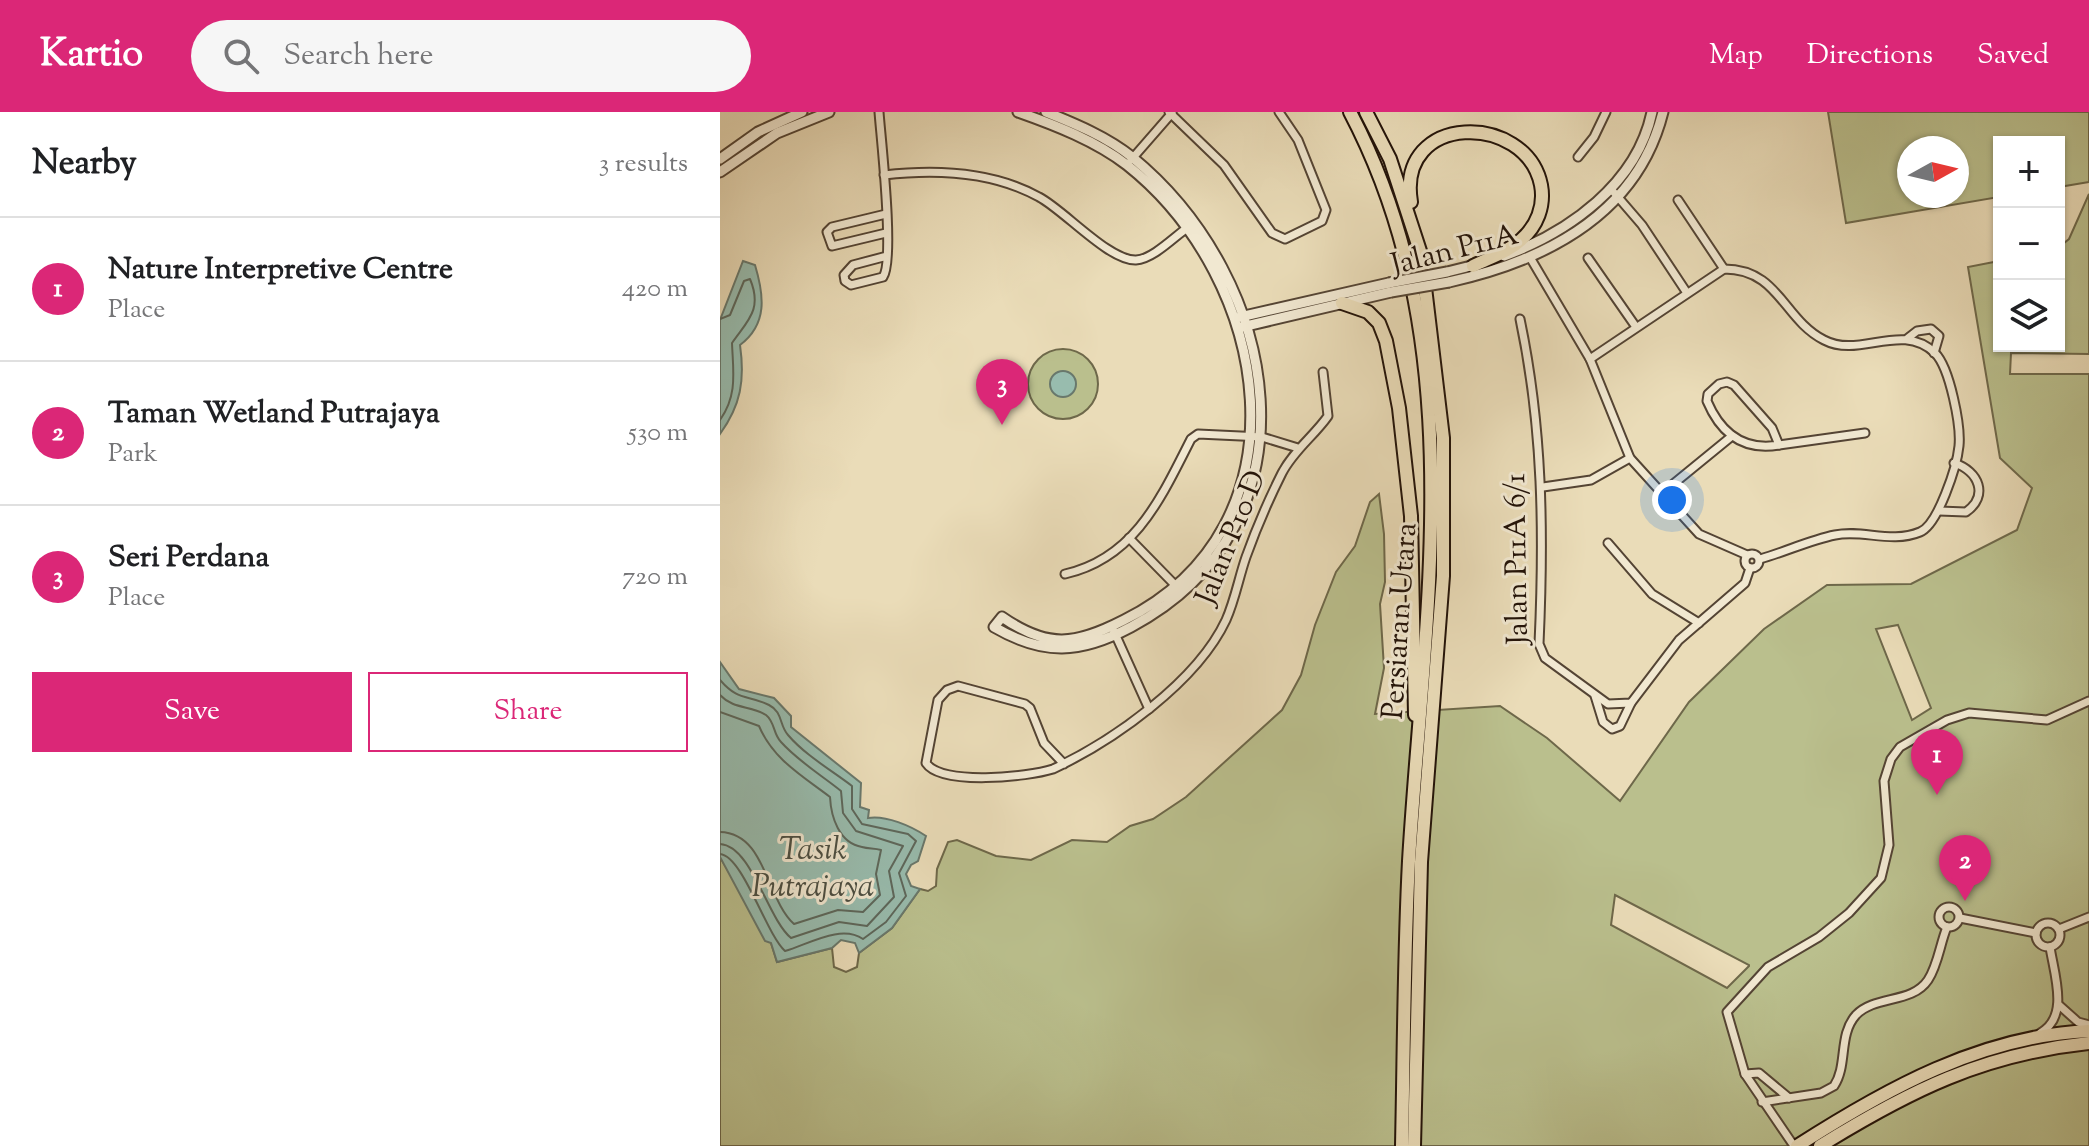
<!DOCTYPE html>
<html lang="en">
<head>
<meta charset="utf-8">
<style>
  :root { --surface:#fff; --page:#f6f6f6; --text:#202124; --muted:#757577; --line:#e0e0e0; --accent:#db2777 }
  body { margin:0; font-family:"Sorts Mill Goudy",serif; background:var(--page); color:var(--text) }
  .controls { position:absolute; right:24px; top:24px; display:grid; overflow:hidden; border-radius:0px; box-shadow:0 2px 6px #0004 }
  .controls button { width:72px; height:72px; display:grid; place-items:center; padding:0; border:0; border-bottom:2px solid var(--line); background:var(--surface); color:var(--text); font:40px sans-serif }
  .compass { position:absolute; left:1177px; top:24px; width:72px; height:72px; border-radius:50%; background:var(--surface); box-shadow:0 2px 6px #0004; rotate:82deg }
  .you { position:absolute; left:952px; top:388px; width:28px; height:28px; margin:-20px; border:6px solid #fff; border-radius:50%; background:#1a73e8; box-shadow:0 0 0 12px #1a73e833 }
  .badge { display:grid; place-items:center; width:52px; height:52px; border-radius:50%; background:var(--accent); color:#fff; font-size:26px; font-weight:700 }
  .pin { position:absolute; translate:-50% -66px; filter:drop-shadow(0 2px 4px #0008) }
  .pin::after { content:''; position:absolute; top:42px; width:28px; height:24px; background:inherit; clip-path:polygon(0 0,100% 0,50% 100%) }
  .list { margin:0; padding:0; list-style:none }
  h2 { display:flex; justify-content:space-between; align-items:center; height:104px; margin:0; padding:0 32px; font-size:34px }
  h2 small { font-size:26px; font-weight:400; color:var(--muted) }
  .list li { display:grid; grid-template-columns:52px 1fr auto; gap:24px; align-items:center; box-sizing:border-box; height:144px; padding:0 32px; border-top:2px solid var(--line) }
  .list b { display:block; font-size:30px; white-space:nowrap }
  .list p { margin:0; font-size:26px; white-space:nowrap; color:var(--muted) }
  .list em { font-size:26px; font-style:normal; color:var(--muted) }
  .actions { display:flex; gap:16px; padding:24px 32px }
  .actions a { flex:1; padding:18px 0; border:2px solid var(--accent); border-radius:0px; text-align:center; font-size:28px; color:var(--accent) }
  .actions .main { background:var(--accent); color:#fff }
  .icon { flex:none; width:44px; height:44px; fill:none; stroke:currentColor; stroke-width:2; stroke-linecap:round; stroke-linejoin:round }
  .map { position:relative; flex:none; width:1369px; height:1034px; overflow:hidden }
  header { display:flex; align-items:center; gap:48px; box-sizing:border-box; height:112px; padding:0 40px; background:var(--accent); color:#fff }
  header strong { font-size:38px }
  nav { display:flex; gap:44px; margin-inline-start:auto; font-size:28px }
  .search { width:560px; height:72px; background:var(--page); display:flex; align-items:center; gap:20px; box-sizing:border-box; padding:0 28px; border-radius:44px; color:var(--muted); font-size:30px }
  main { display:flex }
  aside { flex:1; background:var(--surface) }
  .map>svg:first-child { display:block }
  .green { fill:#babf8d; stroke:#6e684a; stroke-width:2; fill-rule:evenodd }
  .water { fill:#98bcae; stroke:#69786c; stroke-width:2 }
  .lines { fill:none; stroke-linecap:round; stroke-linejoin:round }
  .shore { stroke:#5d675b; stroke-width:2 }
  .minor-casing { stroke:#544434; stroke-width:11 }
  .tertiary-casing { stroke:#544434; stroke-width:13 }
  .primary-casing { stroke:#221208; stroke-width:16 }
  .minor { stroke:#f1e8d1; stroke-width:7 }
  .tertiary { stroke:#f1e8d1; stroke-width:9 }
  .primary { stroke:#eadcb8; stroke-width:12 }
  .tertiary-bridge-casing { stroke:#544434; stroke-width:13; stroke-linecap:butt }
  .tertiary-bridge { stroke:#f1e8d1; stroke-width:9 }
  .labels { text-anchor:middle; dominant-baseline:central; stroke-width:6; stroke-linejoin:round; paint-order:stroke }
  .street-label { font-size:30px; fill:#221208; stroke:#f1e8d1 }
  .water-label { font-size:32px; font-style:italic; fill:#4b4e42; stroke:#f1e8d1 }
</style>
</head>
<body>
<header>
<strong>Kartio</strong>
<div class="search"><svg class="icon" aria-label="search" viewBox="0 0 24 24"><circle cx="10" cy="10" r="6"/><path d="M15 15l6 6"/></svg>Search here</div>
<nav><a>Map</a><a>Directions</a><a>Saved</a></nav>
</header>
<main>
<aside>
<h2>Nearby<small>3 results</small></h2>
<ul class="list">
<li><span class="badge">1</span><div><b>Nature Interpretive Centre</b><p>Place</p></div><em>420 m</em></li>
<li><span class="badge">2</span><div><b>Taman Wetland Putrajaya</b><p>Park</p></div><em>530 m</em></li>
<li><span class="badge">3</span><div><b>Seri Perdana</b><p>Place</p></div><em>720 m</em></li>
</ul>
<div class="actions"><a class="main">Save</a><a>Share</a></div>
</aside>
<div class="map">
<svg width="1369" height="1034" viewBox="0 0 1369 1034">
  <rect width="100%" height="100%" fill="#eadcb8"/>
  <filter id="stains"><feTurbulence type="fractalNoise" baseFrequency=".0025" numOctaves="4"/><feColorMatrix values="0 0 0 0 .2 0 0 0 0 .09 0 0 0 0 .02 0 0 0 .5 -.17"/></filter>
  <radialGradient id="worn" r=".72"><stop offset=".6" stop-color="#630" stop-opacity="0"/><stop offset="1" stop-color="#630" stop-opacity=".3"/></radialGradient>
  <g class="green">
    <path d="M1108 0H1369V70L1339 75V30H1279V85L1126 111ZM1189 36H1237V84H1189Z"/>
    <path d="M1369 82V242L1291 241 1290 262H1369V1034H0V745L51 831 57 850 112 836 114 855 126 860 137 855 139 841 172 816 200 777 208 779 216 774 217 757 228 730 237 728 276 744 311 748 352 728 387 730 410 714 433 707 466 685 562 598 581 563 595 513 616 460 635 434 650 390 659 382 664 422 665 470 660 492 664 556 655 602 780 594 827 626 900 689 969 590 1044 517 1107 473 1191 472 1297 418 1312 376 1280 346 1248 155 1279 149V234H1339V135L1349 127ZM1178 513 1211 596 1192 608 1156 517ZM895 783 1029 853V854L1007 876 891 813Z"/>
    <circle cx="343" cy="272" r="35"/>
  </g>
  <g class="water">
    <path d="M23 149 35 153C44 183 48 212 20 233 25 268 21 293 0 322V208Z"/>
    <circle cx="343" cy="272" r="13"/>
    <path d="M0 550 19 577 54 586 71 604V615L141 671 140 695 149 698 148 706C166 703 191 714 206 724L198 749 191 753 186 762 191 774 200 777 172 816 139 841 135 831 121 828 112 836 57 850 51 831 45 829 0 745Z"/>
  </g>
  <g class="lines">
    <g class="shore">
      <path d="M0 207 10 203 24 169 30 167C43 198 27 209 12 231 13 259 18 283 0 308"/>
      <path d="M0 568C19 590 27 582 49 593 63 600 59 613 68 623 85 643 111 658 132 674V697L142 712 188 722 196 729 179 761 186 784 166 810 143 827C121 812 89 832 65 839 46 822 23 744 0 742"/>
      <path d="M0 583C14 598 31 593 46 603 55 610 53 622 61 630 78 649 101 663 121 679L123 701 136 719 183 734 169 759 174 785 147 814 119 810 71 826C47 806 32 734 0 732"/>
      <path d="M0 600 39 614C53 647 81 663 110 685 111 705 119 731 142 735 149 737 154 736 161 738L156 762 160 783 143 800 118 798 74 812C46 787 46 721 0 720"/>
    </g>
    <g class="minor-casing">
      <g id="minor">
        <path d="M159 0C161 27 175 148 163 165L131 173 125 169 124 163 133 153 167 144"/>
        <polyline points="449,0 504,53 552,121 565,127 602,109 606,98 578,28 559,0"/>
        <polyline points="858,45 874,25 886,0"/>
        <polyline points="411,48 452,1"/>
        <path d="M164 63C216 57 272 59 319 85 344 98 389 149 416 148 433 147 454 125 467 116"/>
        <polyline points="891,77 922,113 967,181"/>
        <polyline points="958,88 1004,157"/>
        <polyline points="166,102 112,115 107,120 112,134 166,121"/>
        <polyline points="868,146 916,215"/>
        <polyline points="811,147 870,247 910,346 979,422 1027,443"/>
        <path d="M800 207C823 316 824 422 819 532L825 546 888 592 911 591 959 528 1025 471 1030 456"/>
        <polyline points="1188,226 1197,219 1211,217 1219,224 1214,241"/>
        <path d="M870 247 1004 157C1059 157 1063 207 1104 228 1140 247 1181 209 1215 241 1230 256 1241 314 1239 334 1237 354 1218 413 1200 420 1171 432 1143 417 1115 423 1090 428 1065 440 1040 447"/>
        <path d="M1007 270 1014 273 1052 316 1059 333C1024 339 1001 322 987 289L988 282 999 272Z"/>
        <polyline points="1059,333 1145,321"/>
        <polyline points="823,375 871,368 910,346"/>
        <polyline points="941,382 1012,324"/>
        <path d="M1219 399 1246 400C1269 384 1259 359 1234 351"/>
        <polyline points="409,426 456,474"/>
        <polyline points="888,431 932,482 979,511"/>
        <circle cx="1032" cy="449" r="7"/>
        <path d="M345 462C415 446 441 386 471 327L478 322 542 325 578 336"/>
        <polyline points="392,515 429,597"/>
        <polyline points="875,584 883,610 892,617 900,614 911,591"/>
        <path d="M344 652 324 631 310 596 305 592 238 574 227 578 218 588 206 651C221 674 308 665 333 657 393 629 477 570 506 508 515 488 519 465 526 445 536 417 549 387 562 361 574 338 594 324 608 304L603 260"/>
        <circle cx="1229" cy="805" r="10"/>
        <polyline points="1240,806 1316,821"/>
        <circle cx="1328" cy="823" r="12"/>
        <polyline points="1339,817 1369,805"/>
        <polyline points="1339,893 1358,910 1369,913"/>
        <path d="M1320 921C1350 905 1334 862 1330 835"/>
        <polyline points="1025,962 1039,961 1069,986"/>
        <path d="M1042 990 1101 981 1114 974C1128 953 1118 923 1136 903 1155 883 1192 892 1208 868 1218 853 1220 832 1227 815"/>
        <polyline points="1074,1034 1025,962 1007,900 1048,855 1099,825 1129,801 1161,766 1169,733 1164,669 1171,647 1180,635 1227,608 1249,601 1327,608 1369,589"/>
      </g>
    </g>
    <g class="tertiary-casing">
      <g id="tertiary">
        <path d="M298 0C335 13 376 29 407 53 551 167 593 414 404 508 355 533 328 537 282 505L274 515C324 544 360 542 411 515 605 412 561 167 412 45 387 25 356 12 326 0"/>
        <polyline points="0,47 38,20 82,0"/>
        <polyline points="0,60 57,21 109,0"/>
        <path d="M784 144C849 120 917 72 932 0"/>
        <polyline points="727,160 759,152"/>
        <path d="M729 170C824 149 917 104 943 0"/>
        <polyline points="520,205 669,171"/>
        <polyline points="522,215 671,180"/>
      </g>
    </g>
    <g class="primary-casing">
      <g id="primary">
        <path d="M630 0C753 234 704 498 689 749 684 844 684 939 682 1034"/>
        <polyline points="646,0 670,47 701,142 723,326 723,464 701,750 694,1034"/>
        <path d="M691 90C676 0 806 0 821 73 825 94 817 114 801 128 788 140 769 146 753 154"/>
        <polyline points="622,191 648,200 659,211 666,229 679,296 691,404 695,603"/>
        <path d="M1077 1034C1166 977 1261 924 1369 919"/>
        <path d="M1100 1034C1189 979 1263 942 1369 931"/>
      </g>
    </g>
    <use href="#minor" class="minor"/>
    <use href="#tertiary" class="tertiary"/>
    <use href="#primary" class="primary"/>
    <g class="tertiary-bridge-casing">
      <g id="tertiary-bridge">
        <polyline points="669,171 727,160"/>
        <polyline points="671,180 729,170"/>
      </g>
    </g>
    <use href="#tertiary-bridge" class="tertiary-bridge"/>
  </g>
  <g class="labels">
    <g class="street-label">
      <text transform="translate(735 139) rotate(-14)">Jalan P11A</text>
      <text transform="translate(512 426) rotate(-68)">Jalan P10 D</text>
      <text transform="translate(798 447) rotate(-91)">Jalan P11A 6/1</text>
      <text transform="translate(681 509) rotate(-86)">Persiaran Utara</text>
    </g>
    <g class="water-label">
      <text x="93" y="739">Tasik<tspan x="93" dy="37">Putrajaya</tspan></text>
    </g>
  </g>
  <rect width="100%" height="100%" filter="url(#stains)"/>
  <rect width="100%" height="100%" fill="url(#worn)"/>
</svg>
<div class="controls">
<button>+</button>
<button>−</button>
<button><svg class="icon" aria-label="layers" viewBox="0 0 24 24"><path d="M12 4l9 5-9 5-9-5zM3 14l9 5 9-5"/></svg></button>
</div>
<svg class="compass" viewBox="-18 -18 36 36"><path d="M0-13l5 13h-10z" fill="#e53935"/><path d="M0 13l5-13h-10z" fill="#757577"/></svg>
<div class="you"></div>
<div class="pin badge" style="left:1217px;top:683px">1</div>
<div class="pin badge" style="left:1245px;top:789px">2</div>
<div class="pin badge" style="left:282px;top:313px">3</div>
</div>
</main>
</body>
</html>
